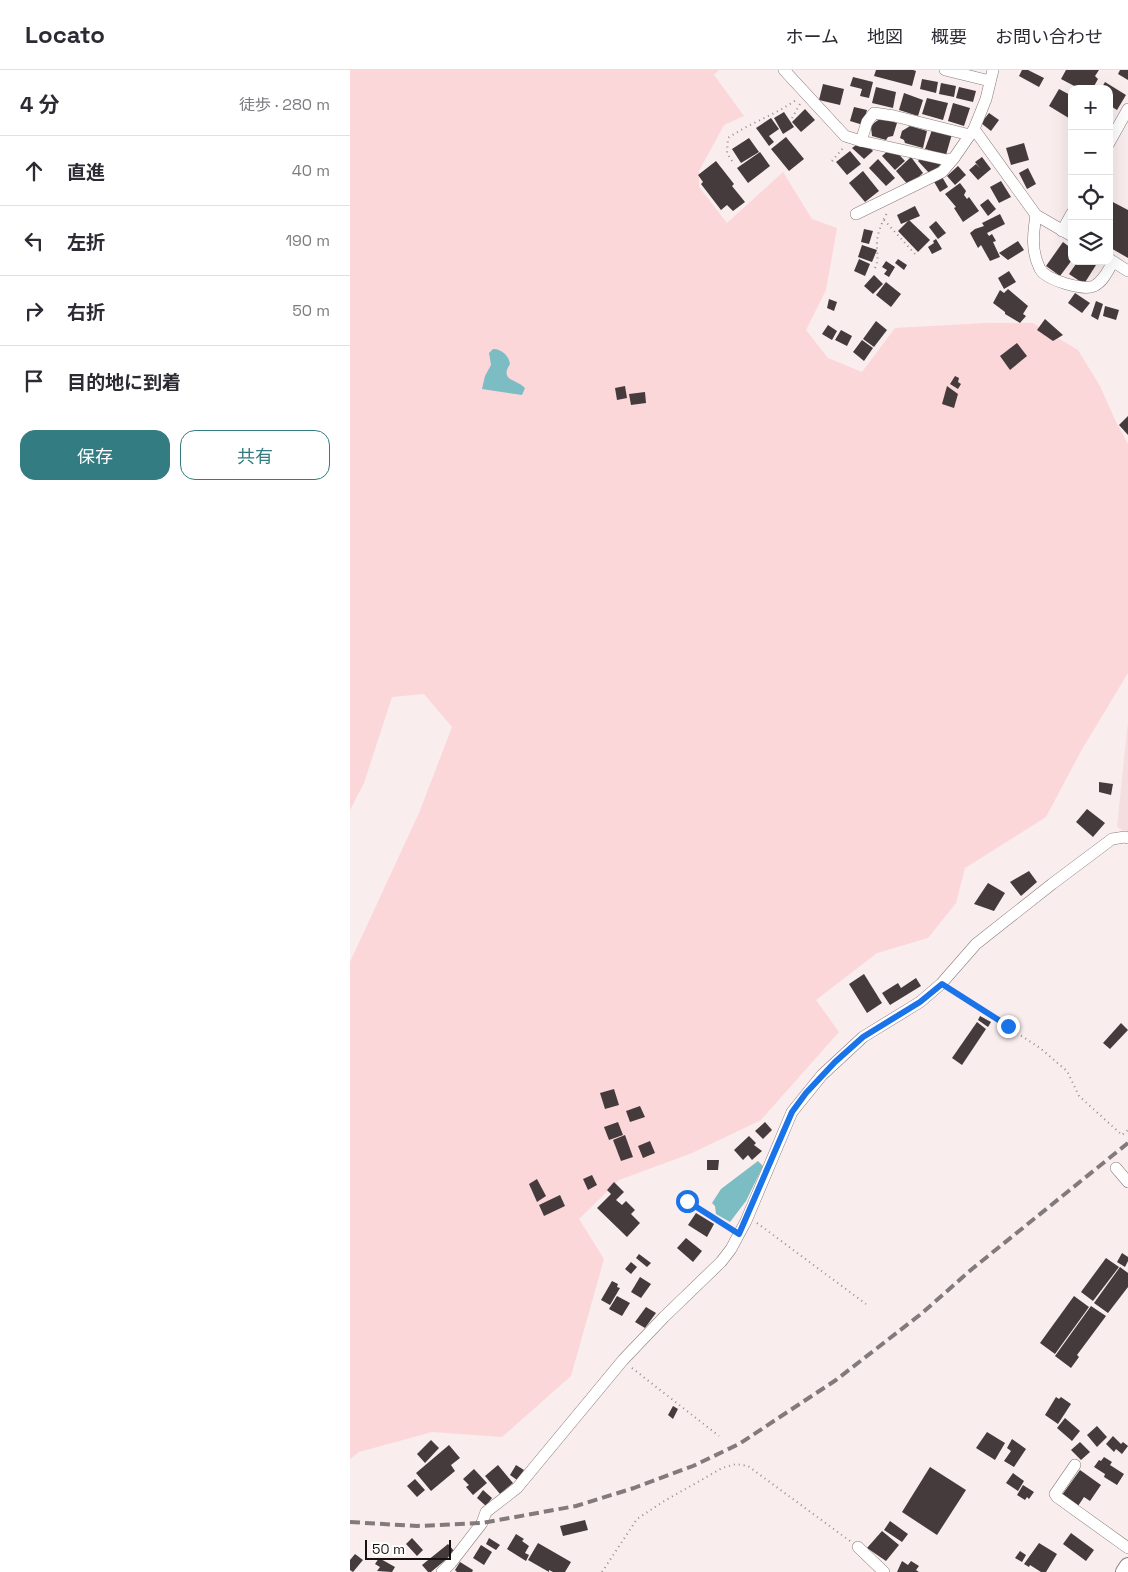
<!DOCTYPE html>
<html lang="ja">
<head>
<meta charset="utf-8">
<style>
  :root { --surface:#fff; --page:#f7f7f7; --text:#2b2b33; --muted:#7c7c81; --line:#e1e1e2; --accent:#337c82 }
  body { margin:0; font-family:"Space Grotesk","Noto Sans JP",sans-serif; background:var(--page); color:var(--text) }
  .controls { position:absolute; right:15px; top:15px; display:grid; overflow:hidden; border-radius:10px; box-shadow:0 5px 20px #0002 }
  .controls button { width:45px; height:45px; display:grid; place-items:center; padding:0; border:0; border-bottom:1px solid var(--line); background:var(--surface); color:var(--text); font:25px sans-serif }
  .scale { position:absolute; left:15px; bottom:12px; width:86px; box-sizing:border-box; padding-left:5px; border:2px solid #161212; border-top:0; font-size:14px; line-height:18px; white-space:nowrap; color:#161212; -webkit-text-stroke:4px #fff; paint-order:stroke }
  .stop { position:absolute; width:15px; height:15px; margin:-11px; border:4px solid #1a73e8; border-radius:50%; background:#fff }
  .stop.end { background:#1a73e8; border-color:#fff; box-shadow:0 1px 5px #0008 }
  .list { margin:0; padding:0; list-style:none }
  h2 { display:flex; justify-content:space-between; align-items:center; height:65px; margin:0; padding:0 20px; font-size:21px }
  h2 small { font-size:16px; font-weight:400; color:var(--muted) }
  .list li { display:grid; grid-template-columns:32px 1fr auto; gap:15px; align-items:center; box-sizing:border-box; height:70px; padding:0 20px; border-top:1px solid var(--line) }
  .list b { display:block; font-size:19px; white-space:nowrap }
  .list em { font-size:16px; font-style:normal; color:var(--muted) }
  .actions { display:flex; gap:10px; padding:15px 20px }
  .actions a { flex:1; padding:11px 0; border:1px solid var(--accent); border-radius:15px; text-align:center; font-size:18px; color:var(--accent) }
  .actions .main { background:var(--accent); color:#fff }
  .icon { flex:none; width:28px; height:28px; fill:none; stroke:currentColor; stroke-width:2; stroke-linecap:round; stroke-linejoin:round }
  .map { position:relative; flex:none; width:778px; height:1502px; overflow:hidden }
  header { display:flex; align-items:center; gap:30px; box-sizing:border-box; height:70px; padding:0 25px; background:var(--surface); border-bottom:1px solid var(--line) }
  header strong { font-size:24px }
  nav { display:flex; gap:28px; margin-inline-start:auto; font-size:18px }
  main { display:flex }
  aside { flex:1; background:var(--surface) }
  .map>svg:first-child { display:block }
  .built { fill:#f4dedf }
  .green { fill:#fbd7d9 }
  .water { fill:#7cbcc3 }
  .building { fill:#453b3c }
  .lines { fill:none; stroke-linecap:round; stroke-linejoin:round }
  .minor-casing { stroke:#877c7c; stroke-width:12 }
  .highway-casing { stroke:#877c7c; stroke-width:18 }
  .path { stroke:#968d8d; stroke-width:2; stroke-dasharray:1 4; stroke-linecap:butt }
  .minor { stroke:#fff; stroke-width:11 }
  .highway { stroke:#fff; stroke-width:16 }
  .rail { stroke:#837b7b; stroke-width:4; stroke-dasharray:10 5; stroke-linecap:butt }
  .route { stroke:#1a73e8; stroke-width:6 }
</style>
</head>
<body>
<header>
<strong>Locato</strong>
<nav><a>ホーム</a><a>地図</a><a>概要</a><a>お問い合わせ</a></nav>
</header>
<main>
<aside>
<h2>4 分<small>徒歩 · 280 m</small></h2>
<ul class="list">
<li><svg class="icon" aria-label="ahead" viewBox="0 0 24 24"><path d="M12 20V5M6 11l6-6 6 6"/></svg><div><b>直進</b></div><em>40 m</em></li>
<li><svg class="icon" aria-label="left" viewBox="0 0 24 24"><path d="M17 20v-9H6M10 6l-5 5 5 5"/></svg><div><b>左折</b></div><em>190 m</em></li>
<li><svg class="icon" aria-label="right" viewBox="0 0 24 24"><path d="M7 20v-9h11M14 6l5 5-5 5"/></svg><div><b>右折</b></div><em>50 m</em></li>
<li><svg class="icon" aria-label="arrive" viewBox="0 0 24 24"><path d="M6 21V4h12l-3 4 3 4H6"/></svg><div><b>目的地に到着</b></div></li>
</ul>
<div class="actions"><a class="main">保存</a><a>共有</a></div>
</aside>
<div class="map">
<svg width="778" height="1502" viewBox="0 0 778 1502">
  <rect width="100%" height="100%" fill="#faedee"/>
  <polygon class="built" points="778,651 778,763 767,757"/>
  <polygon class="green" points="0,0 369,0 364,5 394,46 374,55 349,101 349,117 377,153 433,102 462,149 487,158 476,220 456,260 478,288 512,302 545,258 635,253 683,253 728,280 750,316 766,352 778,374 778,603 731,681 696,747 615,798 606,833 578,868 527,883 466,930 489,962 411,1050 342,1083 269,1110 229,1149 254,1189 221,1306 152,1367 82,1362 9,1382 0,1389 0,892 69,743 102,657 74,624 42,627 14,713 0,740"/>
  <g class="water">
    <path d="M143 279C152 279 159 286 160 294 149 311 167 309 175 318L172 325 132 319 135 306 141 295 139 283Z"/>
    <polygon points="408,1091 413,1096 396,1131 380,1152 366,1144 365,1136 362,1133 371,1119"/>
  </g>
  <g class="building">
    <polygon points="526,0 563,0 566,1 562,16 524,6"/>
    <polygon points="672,0 678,0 694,8 689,17 669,6"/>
    <polygon points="716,0 749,0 745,6 748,9 743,18 739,16 738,19 730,19 711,9"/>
    <polygon points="770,0 778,0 778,10 768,4"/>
    <polygon points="503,7 523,12 519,28 510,26 512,19 500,16"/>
    <polygon points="572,9 588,12 586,23 570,19"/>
    <polygon points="755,12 776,25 767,40 759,35 759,19 751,19"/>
    <polygon points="591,13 606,16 604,27 589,24"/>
    <polygon points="473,14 494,19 490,35 469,30"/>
    <polygon points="526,17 546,22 543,38 522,33"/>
    <polygon points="609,17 626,21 623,32 606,28"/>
    <polygon points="709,19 722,26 722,50 699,36"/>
    <polygon points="554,23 573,30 568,46 549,40"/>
    <polygon points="577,28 598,33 593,50 572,44"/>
    <polygon points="603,33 620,38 614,56 598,51"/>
    <polygon points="504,37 517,40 513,55 500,51"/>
    <polygon points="455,39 465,50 451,62 442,52"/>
    <polygon points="434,42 444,57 433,64 424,48"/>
    <polygon points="639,43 649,50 641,61 631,53"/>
    <polygon points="421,48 429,59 419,66 424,72 419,76 406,58"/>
    <polygon points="531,48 547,53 543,66 538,67 536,70 522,66 521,57 524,53"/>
    <polygon points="560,56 577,61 573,78 555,73 554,70 550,68 552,61"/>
    <polygon points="582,60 602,64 596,85 575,79"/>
    <polygon points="436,67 454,89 439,101 421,79"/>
    <polygon points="399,68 409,82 391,93 382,79"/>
    <polygon points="513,70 523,81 514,89 502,78"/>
    <polygon points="674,73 679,90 661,95 656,78"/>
    <polygon points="542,77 555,91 545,100 532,86"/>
    <polygon points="500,81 511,94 497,105 486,92"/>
    <polygon points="410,82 420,96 398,113 387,98"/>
    <polygon points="573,86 586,89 591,95 580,104 568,91"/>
    <polygon points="561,87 573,103 559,116 546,101"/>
    <polygon points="632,87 641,99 628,110 619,100 626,94 630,98 625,92"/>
    <polygon points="528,89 545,108 536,116 519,98"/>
    <polygon points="366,91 384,114 382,116 395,132 383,141 377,135 371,140 351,114 353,112 348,105"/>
    <polygon points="608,96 616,105 605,115 597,106"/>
    <polygon points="678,98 686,114 677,119 669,103"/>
    <polygon points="513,101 529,121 515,132 499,113"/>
    <polygon points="591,105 598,117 590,122 583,110"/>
    <polygon points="651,111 661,127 649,133 640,117"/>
    <polygon points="610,113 616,121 614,125 617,129 619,127 629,141 613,152 604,138 606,137 595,124"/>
    <polygon points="638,129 646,139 638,146 630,135"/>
    <polygon points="759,130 778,140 778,188 759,177"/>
    <polygon points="565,136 570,146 551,154 547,145"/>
    <polygon points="650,144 655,154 637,163 639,166 642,164 646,171 643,172 650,187 640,191 631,175 628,178 620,163 625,159 634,156 632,153"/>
    <polygon points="559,150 580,170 568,182 548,161"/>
    <polygon points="586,151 596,163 588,169 579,157"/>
    <polygon points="514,159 523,161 519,174 511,172"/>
    <polygon points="586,169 592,179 582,184 578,177 584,173 583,171"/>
    <polygon points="668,171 674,180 658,190 649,183"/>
    <polygon points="713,172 722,179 722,190 710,206 696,196"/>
    <polygon points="512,175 527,180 522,192 508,187"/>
    <polygon points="509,189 520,194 515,206 504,201"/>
    <polygon points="548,189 557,195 554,200 545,193"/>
    <polygon points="536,191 545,197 539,207 534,204 537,200 532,197"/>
    <polygon points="728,191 741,191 746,195 734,214 719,204"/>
    <polygon points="659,201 666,212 654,219 648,208"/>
    <polygon points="524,205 533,214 523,224 514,216"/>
    <polygon points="536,212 551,224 541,237 526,225"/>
    <polygon points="658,219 678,236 673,244 676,246 670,253 655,244 655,242 643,233 650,220 654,223"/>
    <polygon points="725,223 740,233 732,243 718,233"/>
    <polygon points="479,229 487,232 484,241 477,238"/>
    <polygon points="746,231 753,234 748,250 741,246"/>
    <polygon points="755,236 769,240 766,250 753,246"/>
    <polygon points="695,249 713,265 703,271 687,260"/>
    <polygon points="526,251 537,260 524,277 513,269"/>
    <polygon points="478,255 487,261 482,270 472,264"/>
    <polygon points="491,260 502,266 497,276 485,270"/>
    <polygon points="512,270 523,278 514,291 503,282"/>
    <polygon points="667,273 677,286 660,300 650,286"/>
    <polygon points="605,306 609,308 608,312 611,314 608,319 600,314"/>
    <polygon points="275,316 277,328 267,330 265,318"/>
    <polygon points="597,316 608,324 604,338 592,334"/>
    <polygon points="295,322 296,333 281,335 279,324"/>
    <polygon points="778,346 778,365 769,355"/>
    <polygon points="749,712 763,714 761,725 749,722"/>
    <polygon points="737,739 755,753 743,767 726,752"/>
    <polygon points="679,801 687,812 671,826 660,812"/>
    <polygon points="638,813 655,823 644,841 624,834"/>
    <polygon points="514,904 532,933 517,943 499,914"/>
    <polygon points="566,908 571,916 540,935 532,923 548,913 551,918"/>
    <polygon points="630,946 641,952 638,957 628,950"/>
    <polygon points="627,952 636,959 612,995 602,988"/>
    <polygon points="771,953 778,960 760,979 753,973"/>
    <polygon points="264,1019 269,1035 255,1039 250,1023"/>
    <polygon points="290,1036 295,1047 280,1052 276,1041"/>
    <polygon points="268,1052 273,1065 259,1070 254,1057"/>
    <polygon points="415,1052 422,1060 413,1069 405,1061"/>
    <polygon points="275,1065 283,1087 271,1091 263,1070"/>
    <polygon points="399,1066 406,1073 404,1075 412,1081 402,1090 398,1085 393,1090 384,1080"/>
    <polygon points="300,1071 305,1083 293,1088 288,1076"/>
    <polygon points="357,1090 369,1090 368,1100 357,1100"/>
    <polygon points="242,1105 247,1115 238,1120 233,1109"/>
    <polygon points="187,1109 196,1126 187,1132 179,1114"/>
    <polygon points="264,1112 274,1122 266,1130 272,1135 276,1131 285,1140 281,1144 290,1153 277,1167 247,1138 261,1124 257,1120"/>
    <polygon points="210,1125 215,1136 194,1146 189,1135"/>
    <polygon points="346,1143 364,1154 357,1167 338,1155"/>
    <polygon points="336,1168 352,1181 343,1192 327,1178"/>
    <polygon points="772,1183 778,1187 778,1191 775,1197 767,1192"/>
    <polygon points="289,1184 301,1193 297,1197 286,1188"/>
    <polygon points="756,1188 769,1197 743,1231 731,1222"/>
    <polygon points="281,1192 287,1197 281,1204 275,1199"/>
    <polygon points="770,1197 778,1203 778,1217 758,1243 744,1233"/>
    <polygon points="290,1207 301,1214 291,1228 281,1222"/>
    <polygon points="262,1211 268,1214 267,1217 270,1218 260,1235 251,1230"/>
    <polygon points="267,1226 280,1233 272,1246 259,1239"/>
    <polygon points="724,1226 739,1237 705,1284 690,1273"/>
    <polygon points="741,1236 756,1246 727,1285 729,1287 721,1298 705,1286"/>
    <polygon points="296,1237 306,1243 295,1258 285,1252"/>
    <polygon points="706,1327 709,1329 711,1327 721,1334 708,1354 695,1345"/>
    <polygon points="323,1336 328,1339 323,1349 318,1345"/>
    <polygon points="715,1348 730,1361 722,1371 707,1358"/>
    <polygon points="747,1356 757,1367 747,1377 737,1365"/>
    <polygon points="637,1362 655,1373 645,1390 626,1378"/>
    <polygon points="763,1366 771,1374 773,1372 778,1376 772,1384 766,1379 764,1382 756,1374"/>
    <polygon points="662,1369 676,1379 664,1397 654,1391 661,1381 657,1378"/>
    <polygon points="81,1370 89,1378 75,1393 67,1384"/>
    <polygon points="730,1372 740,1382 731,1390 721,1380"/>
    <polygon points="99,1375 110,1388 101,1395 105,1401 81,1421 66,1403"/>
    <polygon points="754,1387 762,1392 760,1395 774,1404 767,1415 754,1407 755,1404 744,1397 749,1390 751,1391"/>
    <polygon points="148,1395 163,1413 150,1424 135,1406"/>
    <polygon points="166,1395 174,1400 167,1410 160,1405"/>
    <polygon points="580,1397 616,1420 587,1465 552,1442"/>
    <polygon points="124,1399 137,1413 123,1425 116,1417 119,1415 113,1409"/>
    <polygon points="730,1400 751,1415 740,1431 734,1427 728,1436 712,1425"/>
    <polygon points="663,1403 674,1411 668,1421 656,1413"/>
    <polygon points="65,1409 75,1420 67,1427 57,1416"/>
    <polygon points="673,1415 684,1422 679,1429 677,1427 675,1430 667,1425"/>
    <polygon points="133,1420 142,1428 136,1436 127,1428"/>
    <polygon points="235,1450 238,1460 213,1466 210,1456"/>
    <polygon points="540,1451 558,1464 552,1472 534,1460"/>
    <polygon points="532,1461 549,1475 536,1491 517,1478"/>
    <polygon points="721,1463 744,1480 736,1491 713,1474"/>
    <polygon points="166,1464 174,1469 172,1471 179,1476 175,1483 179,1485 176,1491 157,1479"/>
    <polygon points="62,1468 73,1480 67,1486 56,1474"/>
    <polygon points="139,1468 150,1475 146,1480 136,1474"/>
    <polygon points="188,1473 221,1492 215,1502 203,1502 199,1500 199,1502 178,1490"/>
    <polygon points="689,1473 707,1484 696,1502 691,1502 680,1495 679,1497 674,1494"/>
    <polygon points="98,1474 105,1482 81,1502 78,1502 72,1495"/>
    <polygon points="131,1475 142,1482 134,1495 123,1488"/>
    <polygon points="670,1481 676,1485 672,1492 665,1488"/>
    <polygon points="5,1484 13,1490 3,1502 0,1500 0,1490"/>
    <polygon points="29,1488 45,1497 42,1502 27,1501 30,1497 25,1494"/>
    <polygon points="552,1491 558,1495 561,1491 569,1496 566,1500 569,1502 547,1502"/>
    <polygon points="110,1492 123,1500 122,1502 107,1502 105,1500"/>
  </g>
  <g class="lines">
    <g class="minor-casing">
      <g id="minor">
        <polyline points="434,0 495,66 511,71 597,90 604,88 624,59 636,29 643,0"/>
        <polyline points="595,0 640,11"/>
        <polyline points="624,59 686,145 722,166"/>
        <polyline points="511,71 517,52 524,43 544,46 620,65"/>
        <polyline points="759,73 778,39"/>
        <polyline points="506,144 592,102 604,88"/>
        <path d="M686 145C683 164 681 181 690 199 696 210 733 221 744 216 754 211 758 200 763 192"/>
        <polyline points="712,161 722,143"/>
        <polyline points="759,189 778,201"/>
        <polyline points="766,1098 778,1112"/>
        <polyline points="725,1395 705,1424 707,1427 778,1478"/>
        <polyline points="508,1477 534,1502"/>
        <polyline points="92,1502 101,1493 132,1453 136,1442 167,1418 273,1290 314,1247 371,1192 381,1179 396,1151 442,1042 472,1005 513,967 570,932 591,914 626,874 702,814 762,769 775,767 778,768"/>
      </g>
    </g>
    <g class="highway-casing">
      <polyline id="highway" points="774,1502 778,1496"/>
    </g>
    <g class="path">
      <polyline points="442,48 450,34"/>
      <path d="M382 91 377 83 378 68C400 53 425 45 446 30"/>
      <polyline points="482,91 494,77"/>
      <polyline points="534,150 566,185"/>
      <path d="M525 198C529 190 527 185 527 177 526 165 532 152 538 141"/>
      <polyline points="600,919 690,978 717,1001 729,1026 772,1065 778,1060"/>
      <polyline points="337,1131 379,1157"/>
      <polyline points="407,1153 516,1234"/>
      <polyline points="282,1298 369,1366"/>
      <polyline points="252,1502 287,1449 311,1433 372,1398 386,1394 398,1396 500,1471"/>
    </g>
    <use href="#minor" class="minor"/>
    <use href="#highway" class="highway"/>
    <polyline class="rail" points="0,1452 67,1456 132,1453 226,1436 284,1418 343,1396 389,1374 486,1310 571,1244 622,1199 778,1073"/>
  </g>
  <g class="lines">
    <polyline class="route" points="337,1131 389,1164 442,1042 456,1023 485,992 513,967 570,932 592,914 658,956"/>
  </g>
</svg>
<div class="controls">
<button>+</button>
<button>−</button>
<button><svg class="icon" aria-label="locate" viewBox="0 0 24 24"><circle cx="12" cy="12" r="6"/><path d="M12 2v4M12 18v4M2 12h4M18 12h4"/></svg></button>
<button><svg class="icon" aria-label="layers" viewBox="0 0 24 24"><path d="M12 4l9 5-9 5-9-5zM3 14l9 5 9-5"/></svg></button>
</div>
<div class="scale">50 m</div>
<div class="stop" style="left:337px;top:1131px"></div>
<div class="stop end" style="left:658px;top:956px"></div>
</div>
</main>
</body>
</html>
